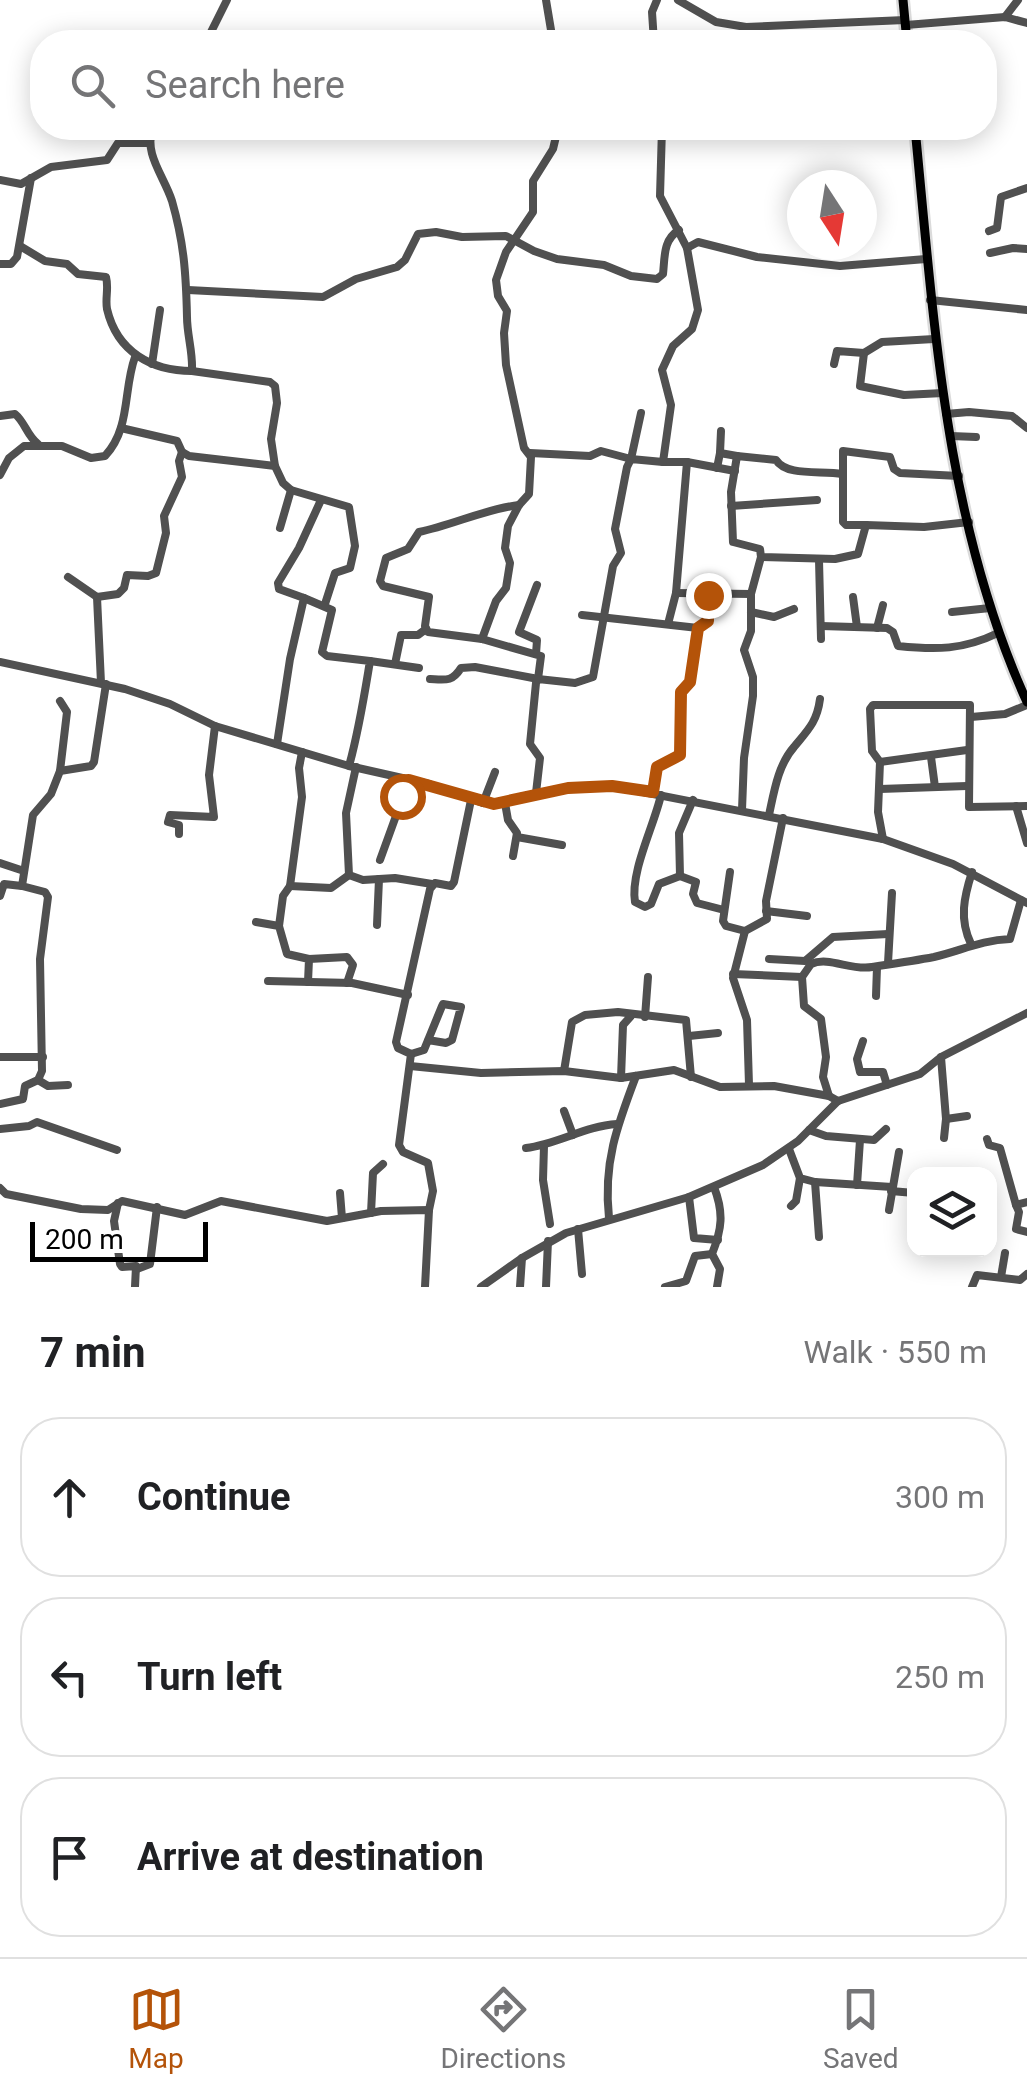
<!DOCTYPE html>
<html lang="en">
<head>
<meta charset="utf-8">
<style>
  :root { --surface:#fff; --page:#f2f2f2; --text:#202124; --muted:#757577; --line:#e0e0e0; --accent:#b45309 }
  body { margin:0; font-family:Roboto,sans-serif; background:var(--page); color:var(--text) }
  .controls { position:absolute; right:30px; bottom:30px; display:grid; overflow:hidden; border-radius:20px; box-shadow:0 5px 25px #0003 }
  .controls button { width:90px; height:90px; display:grid; place-items:center; padding:0; border:0; border-bottom:2px solid var(--line); background:var(--surface); color:var(--text); font:50px sans-serif }
  .compass { position:absolute; left:787px; top:170px; width:90px; height:90px; border-radius:50%; background:var(--surface); box-shadow:0 5px 25px #0003; rotate:168deg }
  .scale { position:absolute; left:30px; bottom:25px; width:178px; box-sizing:border-box; padding-left:10px; border:5px solid #000; border-top:0; font-size:28px; line-height:35px; white-space:nowrap; color:#000; -webkit-text-stroke:8px #fff; paint-order:stroke }
  .stop { position:absolute; width:30px; height:30px; margin:-22px; border:8px solid #b45309; border-radius:50%; background:#fff }
  .stop.end { background:#b45309; border-color:#fff; box-shadow:0 2px 10px #0008 }
  .list { margin:0; padding:0; list-style:none }
  h2 { display:flex; justify-content:space-between; align-items:center; height:130px; margin:0; padding:0 40px; font-size:42px }
  h2 small { font-size:32px; font-weight:400; color:var(--muted) }
  .list li { display:grid; grid-template-columns:65px 1fr auto; gap:30px; align-items:center; box-sizing:border-box; height:160px; margin:0 20px 20px; padding:0 20px; border:2px solid var(--line); border-radius:40px }
  .list b { display:block; font-size:38px; white-space:nowrap }
  .list em { font-size:32px; font-style:normal; color:var(--muted) }
  .icon { flex:none; width:55px; height:55px; fill:none; stroke:currentColor; stroke-width:2; stroke-linecap:round; stroke-linejoin:round }
  .map { position:relative; flex:none; width:1027px; height:1287px; overflow:hidden }
  .search { position:absolute; background:var(--surface); box-shadow:0 5px 25px #0003; left:30px; right:30px; top:30px; height:110px; display:flex; align-items:center; gap:25px; box-sizing:border-box; padding:0 35px; border-radius:40px; color:var(--muted); font-size:38px }
  .sheet { height:670px; background:var(--surface) }
  nav { display:flex; justify-content:space-around; align-items:center; box-sizing:border-box; height:140px; border-top:2px solid var(--line); background:var(--surface); font-size:28px; color:var(--muted) }
  nav a { display:grid; justify-items:center; gap:5px }
  nav .on { color:var(--accent) }
  .map>svg:first-child { display:block }
  .lines { fill:none; stroke-linecap:round; stroke-linejoin:round }
  .major-casing { stroke:#dbdbdb; stroke-width:14 }
  .minor { stroke:#505050; stroke-width:8 }
  .major { stroke:#000; stroke-width:9 }
  .route { stroke:#b45309; stroke-width:12 }
</style>
</head>
<body>
<div class="map">
<svg width="1027" height="1287" viewBox="0 0 1027 1287">
  <rect width="100%" height="100%" fill="#fff"/>
  <g class="lines">
    <g class="major-casing">
      <g id="major">
        <polyline points="903,0 907,42"/>
        <path d="M915 128C934 321 945 522 1027 702"/>
      </g>
    </g>
    <g class="minor">
      <polyline points="546,0 553,42"/>
      <polyline points="678,0 716,22 746,27 905,20"/>
      <polyline points="1005,17 1018,0"/>
      <polyline points="906,25 1005,17 1027,23"/>
      <polyline points="206,42 227,0"/>
      <polyline points="654,42 652,12 657,0"/>
      <polyline points="0,180 21,184 51,167 107,160 118,143 148,143"/>
      <polyline points="989,231 997,228 1001,197 1027,188"/>
      <path d="M20 246 45 261 67 264 78 274 106 277C109 288 105 298 107 309 117 352 152 371 192 371 193 352 187 335 187 317 186 273 184 243 172 201 164 176 143 153 153 128"/>
      <polyline points="687,248 698,242 757,257 840,266 926,259"/>
      <polyline points="990,253 1013,248 1027,249"/>
      <polyline points="0,264 11,264 17,257 31,178"/>
      <path d="M188 290 323 297 356 279 397 267 405 260 418 234 436 232 462 237 506 236 534 251 557 259 604 265 631 276 657 279 663 274C665 256 663 240 679 230"/>
      <polyline points="930,300 1027,310"/>
      <polyline points="934,339 882,342 864,353 860,386 904,395 943,393"/>
      <polyline points="152,364 160,310"/>
      <polyline points="834,364 837,351 864,353"/>
      <polyline points="192,371 270,382 275,386 277,403 271,439 275,466"/>
      <polyline points="946,414 969,412 1012,416 1027,428"/>
      <path d="M0 416 15 414C25 422 27 436 38 444"/>
      <polyline points="121,428 177,441 182,452 189,456 275,466 283,483 291,490 349,507 355,546 350,568 335,573 325,604"/>
      <polyline points="951,436 976,437"/>
      <polyline points="530,453 590,456 601,451 631,459 641,413"/>
      <polyline points="720,453 721,431"/>
      <polyline points="663,462 687,462 735,471"/>
      <polyline points="717,468 720,453 737,456"/>
      <path d="M842 474C822 470 787 477 776 460L737 456 731 492 733 542 760 549 761 557 835 559 858 554 866 525 924 527 969 522"/>
      <path d="M0 475 9 458 24 446H62L91 458 105 456C131 428 123 390 135 357"/>
      <polyline points="731,506 817,500"/>
      <polyline points="866,525 846,525 843,522 843,451 890,457 894,469 900,473 959,476"/>
      <polyline points="280,528 291,490"/>
      <polyline points="819,560 821,639"/>
      <polyline points="68,577 97,597"/>
      <polyline points="676,593 751,594"/>
      <polyline points="853,597 857,627"/>
      <path d="M304 598 332 610 322 652 327 656 370 661C364 697 359 730 349 766"/>
      <polyline points="751,612 774,617 794,609"/>
      <polyline points="952,612 990,608"/>
      <polyline points="582,615 698,628"/>
      <polyline points="668,624 676,593 687,462"/>
      <path d="M821 626 887 628 893 632 898 646C936 650 963 650 998 633"/>
      <polyline points="877,628 883,605"/>
      <polyline points="482,639 496,601 506,588 510,563 505,548 508,526 519,505 529,494 531,457 524,448 506,365 504,333 507,311 498,296 496,280 506,252 533,212 533,181 553,149 558,128"/>
      <polyline points="536,654 537,640 519,632 537,585"/>
      <polyline points="370,661 419,668"/>
      <polyline points="0,662 125,689 170,704 215,726 349,766 429,784 483,803 505,803 568,787 612,786 883,839 953,864 1027,903"/>
      <polyline points="395,664 401,635 418,635 426,629"/>
      <path d="M430 679C446 680 452 682 461 668L475 667 538 679 541 656 482 639 428 632 425 626 429 597 383 586 380 581 386 558 408 549 419 532C453 525 485 509 519 505"/>
      <polyline points="101,683 97,597 118,594 124,588 127,575 148,576 156,573 166,533 164,516 182,477 179,461 182,452"/>
      <polyline points="971,717 1005,714 1027,705"/>
      <polyline points="277,744 290,659 304,598 279,589 278,583 299,548 321,500"/>
      <polyline points="302,752 299,768 302,797 290,886 331,888 349,875"/>
      <polyline points="931,757 935,787"/>
      <polyline points="880,762 967,750"/>
      <polyline points="356,767 346,813 349,875 363,880 395,878 432,884"/>
      <polyline points="60,771 67,712 60,701"/>
      <polyline points="880,789 967,786"/>
      <polyline points="653,792 657,767 679,755 681,692 691,682 698,628 708,621 707,595"/>
      <polyline points="536,793 540,758 530,744 536,683 538,679 575,683 593,677 613,566 621,553 615,529 627,467 631,459 663,462 671,405 662,370 673,346 692,329 698,310 687,248 660,196 662,128"/>
      <path d="M661 795C654 826 630 872 635 902L645 907 651 904 659 884 680 876"/>
      <polyline points="693,800 679,833 680,876 696,882 693,894 697,903 724,910"/>
      <polyline points="483,803 495,772"/>
      <polyline points="505,803 508,820 517,833 513,856"/>
      <polyline points="1016,806 1027,843"/>
      <polyline points="742,810 744,758 753,696 753,677 744,650 751,631 751,594 761,557"/>
      <path d="M769 815C774 792 778 765 794 747 808 730 817 722 820 699"/>
      <polyline points="179,834 179,825 168,822 170,815 214,817 209,775 215,726"/>
      <polyline points="517,837 562,845"/>
      <polyline points="883,839 878,812 880,762 872,751 870,709 873,705 970,705 969,807 1027,806"/>
      <polyline points="380,860 409,780"/>
      <polyline points="0,863 24,871"/>
      <polyline points="730,872 723,921 726,926 745,931"/>
      <polyline points="0,896 4,884 22,886"/>
      <polyline points="766,911 807,916"/>
      <polyline points="256,922 279,926 287,954 309,959 308,982"/>
      <polyline points="377,925 379,879"/>
      <polyline points="279,926 283,896 290,886"/>
      <path d="M971 944C959 919 964 897 972 872"/>
      <polyline points="309,959 347,957 353,965 347,983"/>
      <polyline points="769,959 805,961 833,937 888,934"/>
      <polyline points="888,963 892,893"/>
      <polyline points="733,974 802,977"/>
      <polyline points="268,981 352,983 408,995"/>
      <polyline points="876,996 877,967"/>
      <polyline points="645,1017 648,977"/>
      <polyline points="689,1036 718,1033"/>
      <polyline points="863,1041 857,1059 860,1072 883,1072 887,1085"/>
      <polyline points="411,1054 424,1050 442,1006 443,1004 461,1007 452,1040 446,1043 428,1040"/>
      <polyline points="0,1057 43,1057"/>
      <polyline points="941,1057 946,1119 944,1138"/>
      <polyline points="410,1066 481,1073 564,1071 621,1078 674,1070 720,1087 774,1086 829,1096 838,1101"/>
      <polyline points="564,1071 572,1022 585,1015 618,1012 686,1020 691,1077"/>
      <polyline points="621,1078 623,1025 631,1016"/>
      <polyline points="38,1080 48,1086 68,1085"/>
      <polyline points="749,1085 747,1020 733,978 745,931 767,919 766,901 783,818"/>
      <path d="M829 1096 823 1077 826 1057 821 1019 804 1006 802 977 811 964C829 956 851 971 872 967 892 964 913 961 934 957 960 951 982 940 1010 939L1021 900"/>
      <polyline points="0,1104 23,1099 25,1086 38,1080 42,1071 40,959 48,897 45,892 22,886 33,815 51,794 60,771 91,766 94,762 106,684"/>
      <polyline points="564,1111 573,1135"/>
      <polyline points="946,1119 967,1116"/>
      <polyline points="0,1129 29,1126 37,1122 117,1150"/>
      <polyline points="809,1130 826,1136 874,1140 886,1129"/>
      <polyline points="987,1139 989,1145 1000,1148 1016,1205 1027,1202"/>
      <polyline points="544,1146 543,1180 550,1224"/>
      <path d="M526 1148C558 1144 585 1126 617 1124"/>
      <polyline points="789,1149 800,1178 815,1182 892,1187"/>
      <polyline points="815,1182 819,1237"/>
      <polyline points="857,1185 860,1140"/>
      <path d="M714 1187C724 1213 722 1229 712 1254L720 1269 717 1287"/>
      <polyline points="0,1188 6,1194 81,1209 108,1210 122,1201 185,1215 221,1201 327,1221 381,1211 429,1210 425,1287"/>
      <polyline points="891,1191 914,1193"/>
      <polyline points="340,1193 342,1218"/>
      <polyline points="689,1197 694,1238 718,1240"/>
      <polyline points="118,1203 114,1221 120,1264 122,1267 136,1266 135,1287"/>
      <polyline points="1016,1205 1019,1212 1016,1229 1027,1232"/>
      <polyline points="791,1206 796,1201 800,1178"/>
      <polyline points="429,1210 433,1191 428,1163 403,1152 399,1145 411,1054 398,1048 396,1042 430,889 435,883 451,886 454,882 471,800"/>
      <polyline points="889,1210 899,1152"/>
      <polyline points="371,1213 373,1173 383,1164"/>
      <path d="M609 1218C603 1163 617 1126 636 1076"/>
      <polyline points="578,1229 582,1274"/>
      <polyline points="137,1269 150,1264 157,1207"/>
      <polyline points="1001,1277 1005,1253"/>
      <polyline points="481,1287 522,1258 566,1233 689,1197 763,1165 798,1141 838,1101 920,1074 941,1057 1027,1013"/>
      <polyline points="520,1287 522,1258"/>
      <polyline points="546,1287 548,1241"/>
      <polyline points="665,1287 686,1281 695,1256 712,1254"/>
      <polyline points="972,1287 977,1275 1020,1280 1027,1274"/>
    </g>
    <use href="#major" class="major"/>
  </g>
  <g class="lines">
    <polyline class="route" points="402,796 409,780 494,804 568,788 612,786 653,792 657,767 680,755 681,692 690,682 698,628 708,621 708,595"/>
  </g>
</svg>
<div class="controls">
<button><svg class="icon" aria-label="layers" viewBox="0 0 24 24"><path d="M12 4l9 5-9 5-9-5zM3 14l9 5 9-5"/></svg></button>
</div>
<svg class="compass" viewBox="-18 -18 36 36"><path d="M0-13l5 13h-10z" fill="#e53935"/><path d="M0 13l5-13h-10z" fill="#757577"/></svg>
<div class="scale">200 m</div>
<div class="stop" style="left:402px;top:796px"></div>
<div class="stop end" style="left:708px;top:595px"></div>
<div class="search"><svg class="icon" aria-label="search" viewBox="0 0 24 24"><circle cx="10" cy="10" r="6"/><path d="M15 15l6 6"/></svg>Search here</div>
</div>
<section class="sheet">
<h2>7 min<small>Walk · 550 m</small></h2>
<ul class="list">
<li><svg class="icon" aria-label="ahead" viewBox="0 0 24 24"><path d="M12 20V5M6 11l6-6 6 6"/></svg><div><b>Continue</b></div><em>300 m</em></li>
<li><svg class="icon" aria-label="left" viewBox="0 0 24 24"><path d="M17 20v-9H6M10 6l-5 5 5 5"/></svg><div><b>Turn left</b></div><em>250 m</em></li>
<li><svg class="icon" aria-label="arrive" viewBox="0 0 24 24"><path d="M6 21V4h12l-3 4 3 4H6"/></svg><div><b>Arrive at destination</b></div></li>
</ul>
</section>
<nav>
<a class="on"><svg class="icon" aria-label="map" viewBox="0 0 24 24"><path d="M3 6l6-2 6 2 6-2v14l-6 2-6-2-6 2zM9 4v14M15 6v14"/></svg>Map</a>
<a><svg class="icon" aria-label="directions" viewBox="0 0 24 24"><path d="M12 3l9 9-9 9-9-9zM9 14v-3h6M13 9l2 2-2 2"/></svg>Directions</a>
<a><svg class="icon" aria-label="saved" viewBox="0 0 24 24"><path d="M7 4h10v16l-5-4-5 4z"/></svg>Saved</a>
</nav>
</body>
</html>
